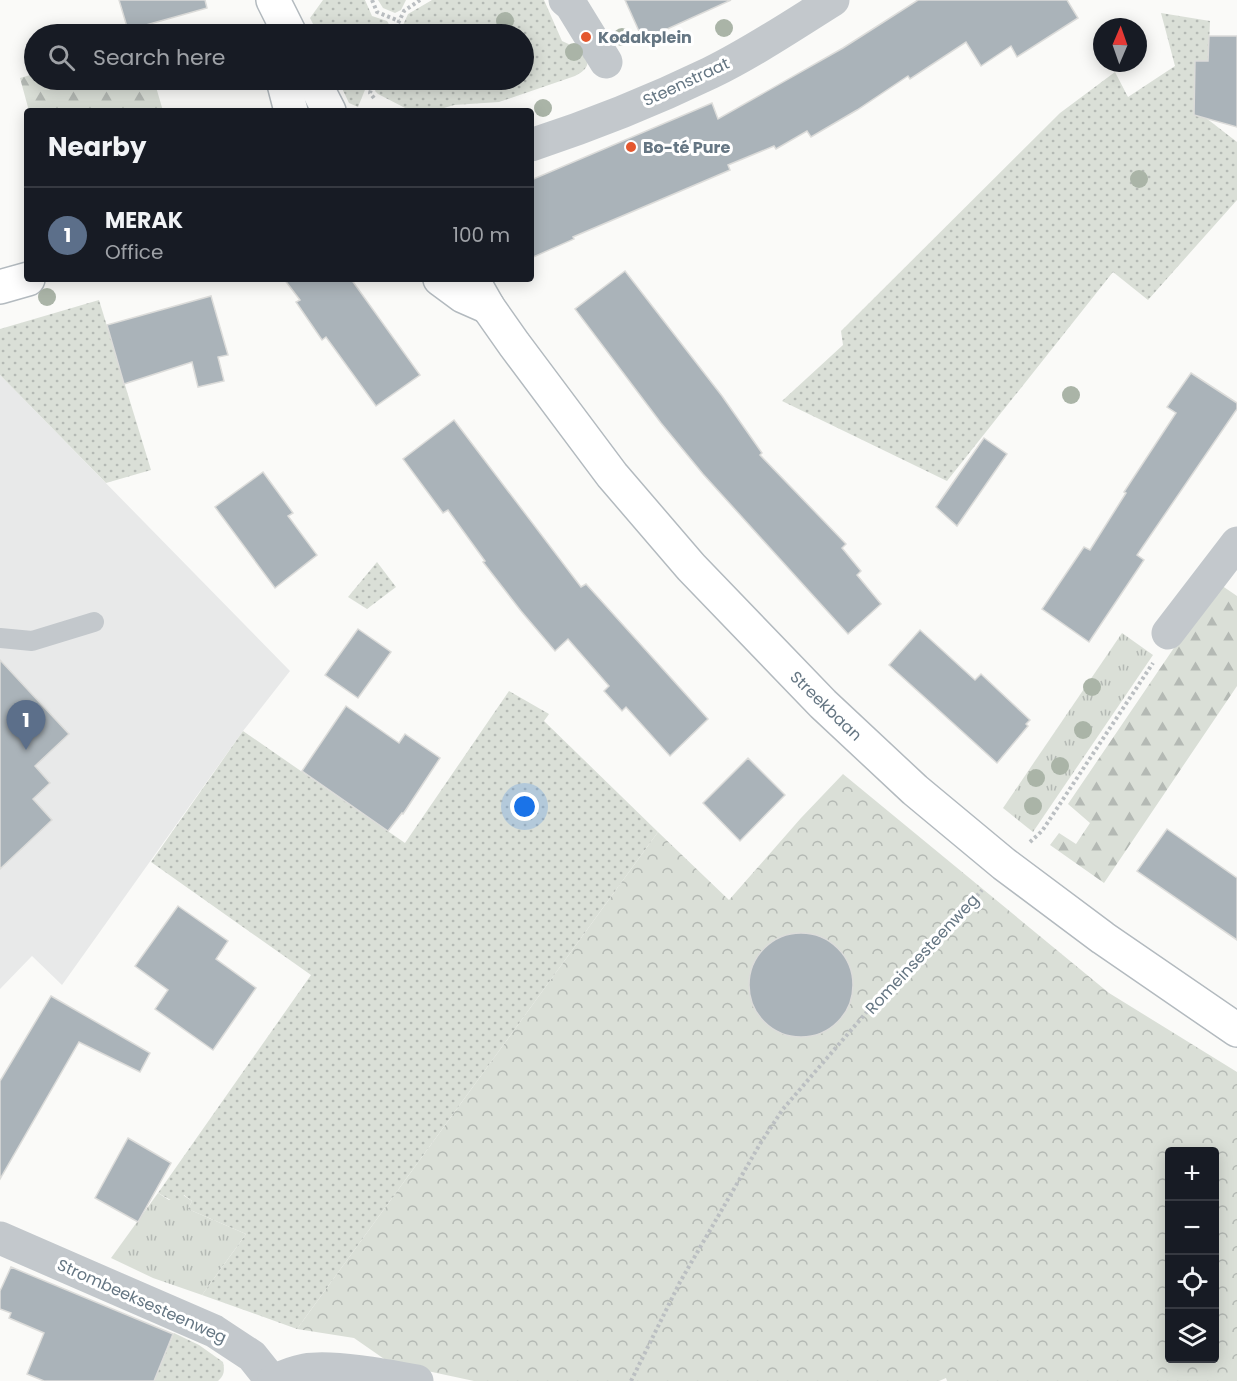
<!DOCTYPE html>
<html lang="en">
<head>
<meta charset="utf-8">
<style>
  :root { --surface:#171b24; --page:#242831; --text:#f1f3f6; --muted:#9ea1a6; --line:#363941; --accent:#e4572e }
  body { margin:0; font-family:Poppins,sans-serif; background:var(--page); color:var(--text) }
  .controls { position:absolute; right:18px; bottom:18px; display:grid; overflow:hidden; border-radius:6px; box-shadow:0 3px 15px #0003 }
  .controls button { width:54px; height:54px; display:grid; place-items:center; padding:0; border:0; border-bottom:2px solid var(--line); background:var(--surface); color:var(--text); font:30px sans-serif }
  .compass { position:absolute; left:1093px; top:18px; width:54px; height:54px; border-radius:50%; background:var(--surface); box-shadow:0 3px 15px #0003; rotate:2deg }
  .you { position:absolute; left:525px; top:807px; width:21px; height:21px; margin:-15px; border:4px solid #fff; border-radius:50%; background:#1a73e8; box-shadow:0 0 0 9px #1a73e833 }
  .badge { display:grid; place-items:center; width:39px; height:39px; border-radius:50%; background:var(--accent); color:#fff; font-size:20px; font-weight:700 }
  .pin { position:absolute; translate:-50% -50px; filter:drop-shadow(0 2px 3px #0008) }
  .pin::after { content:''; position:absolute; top:32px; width:21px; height:18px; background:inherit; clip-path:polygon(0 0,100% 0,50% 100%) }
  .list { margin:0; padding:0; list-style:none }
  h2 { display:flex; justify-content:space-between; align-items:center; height:78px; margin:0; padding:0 24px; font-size:26px }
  h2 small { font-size:20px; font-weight:400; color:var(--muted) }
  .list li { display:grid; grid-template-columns:39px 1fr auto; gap:18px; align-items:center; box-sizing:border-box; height:96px; padding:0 24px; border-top:2px solid var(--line) }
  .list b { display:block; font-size:22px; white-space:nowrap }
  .list p { margin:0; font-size:20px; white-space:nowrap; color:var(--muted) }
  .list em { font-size:20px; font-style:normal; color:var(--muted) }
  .icon { flex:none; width:33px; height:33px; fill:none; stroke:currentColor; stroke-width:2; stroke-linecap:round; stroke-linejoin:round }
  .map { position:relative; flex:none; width:1237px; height:1381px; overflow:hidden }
  .search { position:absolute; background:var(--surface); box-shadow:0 3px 15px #0003; left:24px; top:24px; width:510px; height:66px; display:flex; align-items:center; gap:15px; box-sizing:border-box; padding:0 21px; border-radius:33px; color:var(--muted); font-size:22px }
  .panel { position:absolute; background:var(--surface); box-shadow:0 3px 15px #0003; left:24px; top:108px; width:510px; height:174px; border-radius:6px }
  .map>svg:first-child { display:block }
  .built { fill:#e8e9e9 }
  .grass { fill:url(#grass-tufts) }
  .forest { fill:url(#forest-firs) }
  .park { fill:url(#park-crowns); fill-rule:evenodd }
  .garden { fill:url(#garden-dots) }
  .building { fill:#aab3b9; stroke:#dcdcda; stroke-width:1.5 }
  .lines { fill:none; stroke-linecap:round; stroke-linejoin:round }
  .secondary-casing { stroke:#b3babf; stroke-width:36 }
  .path { stroke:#bbbfc2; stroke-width:4; stroke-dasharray:3 3; stroke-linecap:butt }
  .lane { stroke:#c3c8cc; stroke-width:20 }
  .street { stroke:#c3c8cc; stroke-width:33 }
  .secondary { stroke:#fff; stroke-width:33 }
  .tree { fill:#aab4a7 }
  .poi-dot { fill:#e4572e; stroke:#fff; stroke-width:2 }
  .labels { text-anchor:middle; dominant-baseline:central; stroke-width:6; stroke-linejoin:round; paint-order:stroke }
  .poi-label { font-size:16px; font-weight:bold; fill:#657683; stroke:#fff; text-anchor:start }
  .street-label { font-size:16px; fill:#657683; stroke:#fff }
</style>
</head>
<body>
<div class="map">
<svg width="1237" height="1381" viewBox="0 0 1237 1381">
  <defs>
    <pattern id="grass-tufts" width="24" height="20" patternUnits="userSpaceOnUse" patternTransform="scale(1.5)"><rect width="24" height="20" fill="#dadfd7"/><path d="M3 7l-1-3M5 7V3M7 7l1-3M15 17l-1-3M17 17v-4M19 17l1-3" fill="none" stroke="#b4b9b4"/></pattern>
    <pattern id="forest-firs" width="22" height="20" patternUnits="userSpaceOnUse" patternTransform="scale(1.5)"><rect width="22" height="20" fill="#dadfd7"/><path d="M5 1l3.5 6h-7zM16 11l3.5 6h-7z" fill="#b4b9b4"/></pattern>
    <pattern id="park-crowns" width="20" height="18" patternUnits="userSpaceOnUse" patternTransform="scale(1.5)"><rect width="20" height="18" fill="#dadfd7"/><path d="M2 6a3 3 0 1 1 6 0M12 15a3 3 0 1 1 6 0" fill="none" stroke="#b4b9b4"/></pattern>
    <pattern id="garden-dots" width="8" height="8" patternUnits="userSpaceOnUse" patternTransform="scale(1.5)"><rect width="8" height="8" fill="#dadfd7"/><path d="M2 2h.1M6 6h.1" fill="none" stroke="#b4b9b4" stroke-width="1.8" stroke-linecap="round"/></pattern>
  </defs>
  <rect width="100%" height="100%" fill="#fafaf8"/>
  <polygon class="built" points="0,375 290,671 243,731 62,985 32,956 0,989"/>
  <g class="grass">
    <polygon points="1122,633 1153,655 1033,832 1003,808"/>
    <polygon points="158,1193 169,1200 183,1195 192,1201 188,1209 246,1234 202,1295 153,1278 111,1258"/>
  </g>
  <g class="forest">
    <polygon points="34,74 34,80 154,80 163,111 29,111 20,78"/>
    <polygon points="1218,583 1237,596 1237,686 1104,883 1050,845 1059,833 1076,844 1090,823 1068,804"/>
  </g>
  <path class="park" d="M843 774 1109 993 1237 1072V1381H947L946 1378 939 1381H474L390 1363 354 1338 297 1329 658 832 729 900 801 818ZM1170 1152H1214V1358H1170Z"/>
  <g class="garden">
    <polygon points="323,0 365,0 372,16 387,21 390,26 387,34 318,34 310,18"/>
    <polygon points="378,0 406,0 401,10 395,13 383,8"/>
    <path d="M432 0H544L562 41 586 52C590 65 587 70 575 76L499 102 454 105 434 111H411L378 94 375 91 379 80H524V34H399L408 14Z"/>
    <polygon points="1161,13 1210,21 1206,118 1237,142 1237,200 1148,300 1113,272 947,481 782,401 843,345 841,331 1060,113 1115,72 1128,97 1175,66"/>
    <polygon points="338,80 369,80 358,107 349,103"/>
    <polygon points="99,300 151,470 106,483 0,375 0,329"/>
    <polygon points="377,562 396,587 367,609 348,597"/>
    <polygon points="509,691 549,714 544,721 658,832 297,1329 202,1295 246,1234 188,1209 192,1201 184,1195 178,1204 158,1193 311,975 151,862 243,731 405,843"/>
    <path d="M174 1333 199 1345 223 1362C225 1370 224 1376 218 1381H154Z"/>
  </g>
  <g class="building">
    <polygon points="119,0 205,0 207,8 128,30"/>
    <polygon points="625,0 731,0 643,40"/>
    <polygon points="918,0 1067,0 1078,18 1017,57 1011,46 981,66 966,42 910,79 908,76 857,110 811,137 807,131 776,149 774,146 728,165 730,170 573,237 574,239 531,258 531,180 712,103 718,119 843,48"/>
    <polygon points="1209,36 1237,36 1237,127 1194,115 1195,61 1208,61"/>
    <polygon points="625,271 722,396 762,453 760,455 846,544 842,548 861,571 857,575 881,604 848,634 703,474 661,423 575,309"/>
    <polygon points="284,279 351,279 420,375 376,406 326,337 322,340 296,302 300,300"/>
    <polygon points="211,296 228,355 218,357 224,381 198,387 192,362 124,384 107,325"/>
    <polygon points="1191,373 1237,403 1237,409 1137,555 1144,560 1089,642 1042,609 1084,547 1090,550 1126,493 1124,492 1176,413 1167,407"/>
    <polygon points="454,420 581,587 586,584 708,719 670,756 626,707 622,711 604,691 609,686 568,639 555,651 521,611 483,562 485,561 448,510 443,513 403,459"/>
    <polygon points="984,438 1007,454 957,526 936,507"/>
    <polygon points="263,472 293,513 288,516 317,555 275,588 215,507"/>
    <polygon points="358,629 391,652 358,698 325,675"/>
    <polygon points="920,630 975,680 981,674 1030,720 1026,724 1028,726 997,763 889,665"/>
    <polygon points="0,660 69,734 35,766 50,783 33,799 52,820 0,869"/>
    <polygon points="346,706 399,743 405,734 440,758 403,814 402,813 388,831 302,771"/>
    <polygon points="748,758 785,795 740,841 703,803"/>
    <polygon points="1167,829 1237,878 1237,940 1137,871"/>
    <polygon points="178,906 228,941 216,959 256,988 213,1050 155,1009 168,990 135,966"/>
    <circle cx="801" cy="985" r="52"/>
    <polygon points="51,996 150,1053 140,1072 79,1042 0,1179 0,1081"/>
    <polygon points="128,1138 171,1163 138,1222 95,1198"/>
    <polygon points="11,1267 173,1334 154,1381 44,1381 27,1374 44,1333 9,1318 11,1313 0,1309 0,1291"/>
  </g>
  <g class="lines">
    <g class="secondary-casing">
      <g id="secondary">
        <polyline points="273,0 290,34"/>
        <polyline points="283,80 291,111"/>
        <polyline points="313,80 329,111"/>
        <polyline points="440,279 463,296 488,307"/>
        <polyline points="472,279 488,307 514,344 612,475 691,567 823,704 915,790 1004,864 1103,938 1237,1030"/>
        <polyline points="0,287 28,279"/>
      </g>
    </g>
    <g class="path">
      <polyline points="372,0 377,12 399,21"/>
      <polyline points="393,34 404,11 420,0"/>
      <polyline points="374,98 370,93 374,80"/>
      <polyline points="1030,842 1042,831 1153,663"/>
      <polyline points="631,1381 680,1282 760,1144 783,1109 903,970 966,908 982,890"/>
    </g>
    <polyline class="lane" points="0,638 32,641 94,622"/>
    <g class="street">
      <polyline points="565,0 571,5 606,62"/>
      <path d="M531 145C592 125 652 101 710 73 753 52 793 25 833 0"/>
      <polyline points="1168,633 1237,543"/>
      <polyline points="0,1238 214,1331 252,1356 272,1381"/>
      <path d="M274 1381C284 1376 294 1372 305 1370 332 1365 390 1376 417 1381"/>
    </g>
    <use href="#secondary" class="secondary"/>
  </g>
  <g class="tree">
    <circle cx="505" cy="21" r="9"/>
    <circle cx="724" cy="28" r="9"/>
    <circle cx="622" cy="37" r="9"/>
    <circle cx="574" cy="52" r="9"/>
    <circle cx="543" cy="108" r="9"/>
    <circle cx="1139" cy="179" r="9"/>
    <circle cx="47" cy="297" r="9"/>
    <circle cx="1071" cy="395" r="9"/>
    <circle cx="1092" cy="687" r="9"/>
    <circle cx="1083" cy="730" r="9"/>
    <circle cx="1060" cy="766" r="9"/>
    <circle cx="1036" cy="778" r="9"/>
    <circle cx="1033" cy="806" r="9"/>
  </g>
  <g class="poi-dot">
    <circle cx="586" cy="37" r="6"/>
    <circle cx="631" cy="147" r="6"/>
  </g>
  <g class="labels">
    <g class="poi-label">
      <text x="598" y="37">Kodakplein</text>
      <text x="643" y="147">Bo-té Pure</text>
    </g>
    <g class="street-label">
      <text transform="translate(686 82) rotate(-25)">Steenstraat</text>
      <text transform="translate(826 706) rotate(44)">Streekbaan</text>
      <text transform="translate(922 954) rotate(-47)">Romeinsesteenweg</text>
      <text transform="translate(142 1301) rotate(24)">Strombeeksesteenweg</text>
    </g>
  </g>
</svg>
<div class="controls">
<button>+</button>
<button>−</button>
<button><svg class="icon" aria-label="locate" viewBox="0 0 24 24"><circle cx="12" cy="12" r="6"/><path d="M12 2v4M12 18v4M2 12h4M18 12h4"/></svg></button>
<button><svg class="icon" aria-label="layers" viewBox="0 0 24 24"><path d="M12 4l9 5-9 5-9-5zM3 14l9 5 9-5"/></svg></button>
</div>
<svg class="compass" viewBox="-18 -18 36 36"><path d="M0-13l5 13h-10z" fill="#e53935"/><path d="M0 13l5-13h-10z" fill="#9ea1a6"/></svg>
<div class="you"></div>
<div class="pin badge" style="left:26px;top:750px;background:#5c6f8a">1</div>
<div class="search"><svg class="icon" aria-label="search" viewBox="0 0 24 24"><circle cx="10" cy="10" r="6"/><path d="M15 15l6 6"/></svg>Search here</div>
<section class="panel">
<h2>Nearby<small></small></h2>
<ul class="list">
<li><span class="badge" style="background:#5c6f8a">1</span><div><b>MERAK</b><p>Office</p></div><em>100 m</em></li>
</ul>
</section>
</div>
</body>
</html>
